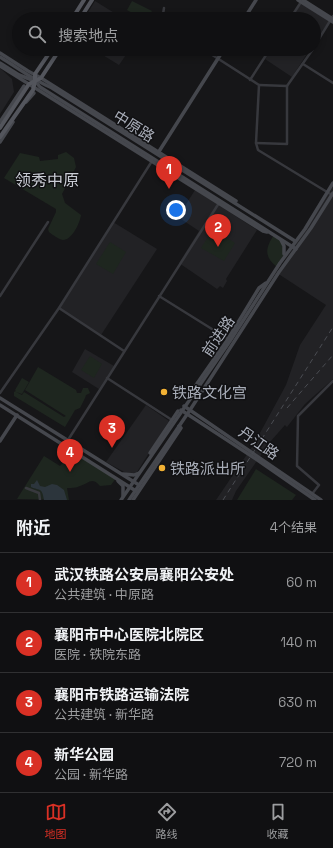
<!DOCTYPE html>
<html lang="zh">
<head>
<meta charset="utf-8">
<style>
  :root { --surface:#101012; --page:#19191b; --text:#f1f3f6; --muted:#9c9d9f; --line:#303032; --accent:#d93025 }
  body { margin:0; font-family:"Space Grotesk","Noto Sans SC",sans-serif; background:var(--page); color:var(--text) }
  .you { position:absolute; left:176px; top:210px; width:14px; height:14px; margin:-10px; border:3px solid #fff; border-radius:50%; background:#1a73e8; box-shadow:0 0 0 6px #1a73e833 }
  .badge { display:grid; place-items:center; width:26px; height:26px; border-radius:50%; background:var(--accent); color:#fff; font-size:13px; font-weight:700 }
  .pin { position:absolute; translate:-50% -33px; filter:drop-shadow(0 1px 2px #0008) }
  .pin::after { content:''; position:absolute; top:21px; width:14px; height:12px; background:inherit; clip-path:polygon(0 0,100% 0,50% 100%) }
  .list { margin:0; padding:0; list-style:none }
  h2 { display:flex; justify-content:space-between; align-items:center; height:52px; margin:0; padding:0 16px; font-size:17px }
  h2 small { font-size:13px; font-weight:400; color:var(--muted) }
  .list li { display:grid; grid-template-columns:26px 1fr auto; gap:12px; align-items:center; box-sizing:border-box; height:60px; padding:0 16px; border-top:1px solid var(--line) }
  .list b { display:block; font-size:15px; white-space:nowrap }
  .list p { margin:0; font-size:13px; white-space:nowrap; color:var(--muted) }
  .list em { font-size:13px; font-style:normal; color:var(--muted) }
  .icon { flex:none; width:22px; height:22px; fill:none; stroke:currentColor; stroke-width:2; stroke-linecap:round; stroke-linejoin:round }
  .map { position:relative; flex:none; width:333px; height:500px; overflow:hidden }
  .search { position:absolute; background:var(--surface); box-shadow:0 2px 6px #0003; left:12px; right:12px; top:12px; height:44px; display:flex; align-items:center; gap:10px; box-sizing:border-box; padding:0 14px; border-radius:22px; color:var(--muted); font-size:15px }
  .sheet { height:292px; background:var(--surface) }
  nav { display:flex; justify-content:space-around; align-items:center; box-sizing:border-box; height:56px; border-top:1px solid var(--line); background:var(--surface); font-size:11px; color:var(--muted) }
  nav a { display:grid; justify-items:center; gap:2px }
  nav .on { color:var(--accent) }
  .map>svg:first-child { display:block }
  .built { fill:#222225 }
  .green { fill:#1e261f }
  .water { fill:#2c353c }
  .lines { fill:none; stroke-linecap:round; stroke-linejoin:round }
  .street { stroke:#37383d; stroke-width:2.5 }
  .secondary { stroke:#45474d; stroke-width:3.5 }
  .primary { stroke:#53555c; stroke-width:4 }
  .rail { stroke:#4a4c52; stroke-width:1; stroke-dasharray:5 4; stroke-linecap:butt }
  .poi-dot { fill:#f2b134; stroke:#111113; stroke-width:1.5 }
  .labels { text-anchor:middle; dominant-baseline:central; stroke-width:3; stroke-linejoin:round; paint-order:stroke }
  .street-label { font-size:15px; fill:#a8adb8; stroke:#111113 }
  .poi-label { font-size:15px; fill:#a8adb8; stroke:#111113; text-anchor:start }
  .neighbourhood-label { font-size:16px; fill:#c9ccd4; stroke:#111113 }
</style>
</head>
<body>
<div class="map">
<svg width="333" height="500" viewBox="0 0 333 500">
  <rect width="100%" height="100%" fill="#161618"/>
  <g class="built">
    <polygon points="95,1 124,19 84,19"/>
    <polygon points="301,3 329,21 314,43 314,19 291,19"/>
    <polygon points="93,49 130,49 119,65"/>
    <polygon points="272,49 310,49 292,77 265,59"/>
    <polygon points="0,68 12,79 14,92 0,114"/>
    <polygon points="333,186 333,379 305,404 287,427 285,425 270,442 236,491 232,500 216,500 254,444 286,385 300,345 326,305 277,273"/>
    <polygon points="195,190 257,230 226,279 227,281 223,288 220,286 217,289 179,263 199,231 178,217"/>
    <polygon points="113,222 157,249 101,335 59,308"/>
    <polygon points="85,349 114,366 99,389 72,372"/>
    <polygon points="146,405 169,421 137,472 133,474 126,473 106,462"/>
  </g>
  <g class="green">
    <polygon points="132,1 152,11 147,19 142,19 127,10"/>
    <path d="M66 152 74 158 76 167 62 194 65 203 81 215C80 223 72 240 63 240 58 239 53 235 49 232L48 229 56 212V209L4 178 20 153 39 157 40 161 58 159V155Z"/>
    <polygon points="213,229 218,232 235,243 224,261 201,248"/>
    <path d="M274 235 280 239 285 252 277 267C264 257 265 248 274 235Z"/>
    <polygon points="110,242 126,252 113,274 96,264"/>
    <polygon points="90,356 102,364 94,378 81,370"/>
    <polygon points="38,367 76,390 77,393 81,393 83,388 88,388 90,393 86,395 85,398 80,408 75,410 65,427 14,396 14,392 16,391 15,390 22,378 29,382 22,394 16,392 22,395 24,392 64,417 66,416 25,390"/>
    <path d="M73 451 116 478 111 485 100 486C91 476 89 484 80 486 76 488 71 488 67 488L69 500 17 499 44 456 60 466Z"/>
    <polygon points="256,469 296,495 292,500 237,500"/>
  </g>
  <path class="water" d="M37 480 40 486 45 487 52 484 57 485 64 490 67 500H44C42 487 40 491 31 487V484H34Z"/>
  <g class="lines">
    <g class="street">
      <polyline points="164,8 163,14 165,19"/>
      <polyline points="290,19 301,2"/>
      <polyline points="314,47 333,16"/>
      <polyline points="203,49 259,85 256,143 258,150 332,195"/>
      <polyline points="303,64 333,83"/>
      <polyline points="250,80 270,49"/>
      <polyline points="259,85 287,86 313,49"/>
      <polyline points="256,143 287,144 287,86"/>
      <polyline points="0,296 48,222"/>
      <polyline points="159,296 228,339"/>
      <polyline points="59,308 124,351"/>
      <polyline points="107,378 172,420"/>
      <polyline points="0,393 59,308 152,161"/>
      <polyline points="68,440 219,203"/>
      <polyline points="26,488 39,493 40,500"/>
      <polyline points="312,494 319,485 297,466 298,416 333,381"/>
    </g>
    <g class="secondary">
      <polyline points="298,0 333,22"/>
      <polyline points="303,0 333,19"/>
      <polyline points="244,19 256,0"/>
      <polyline points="0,53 28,71 41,78 236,201"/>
      <path d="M0 57C18 68 33 80 52 88L295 241"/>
      <polyline points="0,63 19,75 35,81 40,87 296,249"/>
      <polyline points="0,66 263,231 267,232"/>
      <polyline points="26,102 34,93"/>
      <polyline points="0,122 24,86"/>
      <polyline points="0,142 13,122"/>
      <polyline points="158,153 224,49"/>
      <polyline points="281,240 284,246 284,254"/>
      <polyline points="189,395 228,339 259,288 266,283"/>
      <polyline points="0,398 139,485"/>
      <polyline points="0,405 136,491"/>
      <polyline points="184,406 321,500"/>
      <polyline points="181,410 256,459 315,500"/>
      <polyline points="0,441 17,415"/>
      <polyline points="150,453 178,411"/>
      <polyline points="123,474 134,475 139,473"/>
      <polyline points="118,481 123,486 123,496"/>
      <polyline points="121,500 230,341 280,263 305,229 333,183"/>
      <polyline points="129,500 190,410 279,272 311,228 333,193"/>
      <polyline points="133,500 181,428 179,426"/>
    </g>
    <g class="primary">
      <polyline points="72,19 84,0"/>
      <polyline points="80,19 92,0"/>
      <polyline points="0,128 29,84 35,81 35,74 52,49"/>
      <polyline points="0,137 33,90 35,81 41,78 60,49"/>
    </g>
    <g class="rail">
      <polyline points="287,408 333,355"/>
      <polyline points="223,500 333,327"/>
    </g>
  </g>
  <g class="poi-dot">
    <circle cx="164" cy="392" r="4"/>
    <circle cx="162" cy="468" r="4"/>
  </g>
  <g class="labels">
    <g class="street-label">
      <text transform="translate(134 126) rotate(32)">中原路</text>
      <text transform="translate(218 336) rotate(-56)">前进路</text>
      <text transform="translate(259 443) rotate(35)">丹江路</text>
    </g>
    <g class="poi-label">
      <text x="172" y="392">铁路文化宫</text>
      <text x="170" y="468">铁路派出所</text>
    </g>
    <g class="neighbourhood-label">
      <text x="47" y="180">领秀中原</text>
    </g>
  </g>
</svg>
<div class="you"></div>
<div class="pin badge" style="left:169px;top:189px">1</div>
<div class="pin badge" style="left:218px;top:247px">2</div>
<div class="pin badge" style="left:112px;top:448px">3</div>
<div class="pin badge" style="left:70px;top:472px">4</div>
<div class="search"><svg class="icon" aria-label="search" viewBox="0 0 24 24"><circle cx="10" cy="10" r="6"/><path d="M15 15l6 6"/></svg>搜索地点</div>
</div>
<section class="sheet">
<h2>附近<small>4个结果</small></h2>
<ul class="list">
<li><span class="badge">1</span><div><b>武汉铁路公安局襄阳公安处</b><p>公共建筑 · 中原路</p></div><em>60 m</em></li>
<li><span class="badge">2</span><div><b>襄阳市中心医院北院区</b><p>医院 · 铁院东路</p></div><em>140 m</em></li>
<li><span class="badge">3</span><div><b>襄阳市铁路运输法院</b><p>公共建筑 · 新华路</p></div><em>630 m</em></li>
<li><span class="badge">4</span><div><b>新华公园</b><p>公园 · 新华路</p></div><em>720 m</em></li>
</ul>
</section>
<nav>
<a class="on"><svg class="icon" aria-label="map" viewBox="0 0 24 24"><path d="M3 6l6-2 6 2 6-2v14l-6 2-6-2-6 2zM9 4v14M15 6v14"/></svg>地图</a>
<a><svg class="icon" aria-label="directions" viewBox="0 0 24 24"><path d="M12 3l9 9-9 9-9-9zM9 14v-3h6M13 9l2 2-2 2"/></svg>路线</a>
<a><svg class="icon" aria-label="saved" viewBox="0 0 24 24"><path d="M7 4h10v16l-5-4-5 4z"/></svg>收藏</a>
</nav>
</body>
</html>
